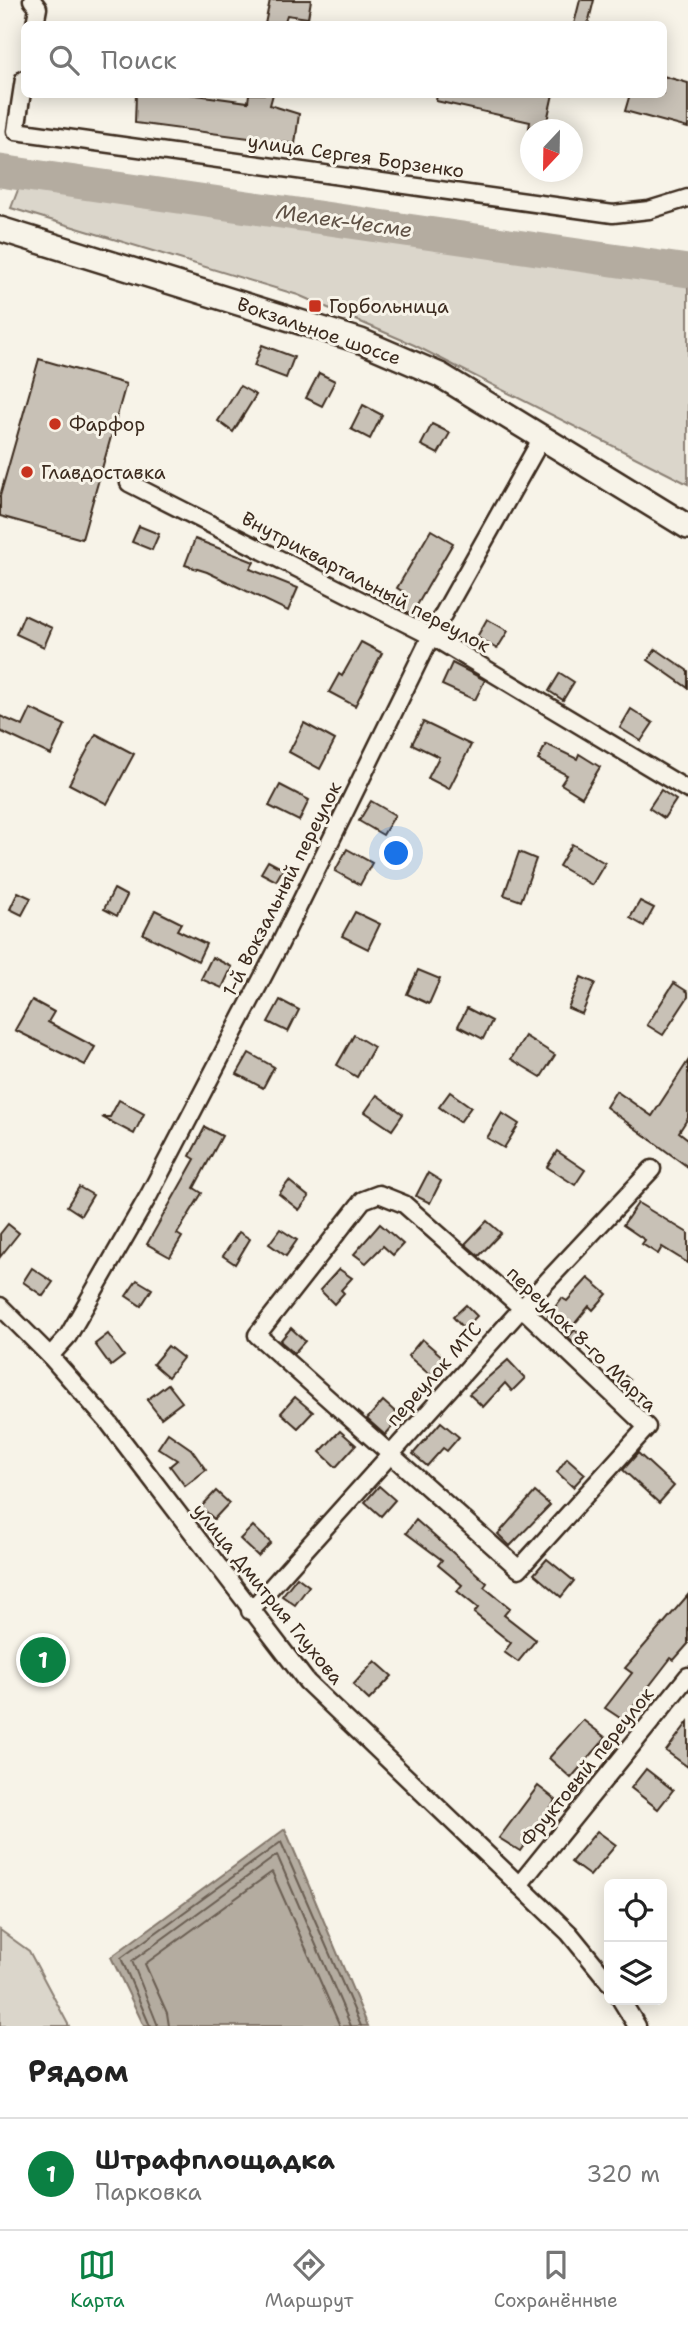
<!DOCTYPE html>
<html lang="ru">
<head>
<meta charset="utf-8">
<style>
  :root { --surface:#fff; --page:#f2f2f2; --text:#222; --muted:#767676; --line:#e0e0e0; --accent:#0b8043 }
  body { margin:0; font-family:"Shantell Sans",sans-serif; background:var(--page); color:var(--text) }
  .controls { position:absolute; right:21px; bottom:21px; display:grid; overflow:hidden; border-radius:10px; box-shadow:0 4px 18px #0003 }
  .controls button { width:63px; height:63px; display:grid; place-items:center; padding:0; border:0; border-bottom:2px solid var(--line); background:var(--surface); color:var(--text); font:35px sans-serif }
  .compass { position:absolute; left:520px; top:119px; width:63px; height:63px; border-radius:50%; background:var(--surface); box-shadow:0 4px 18px #0003; rotate:202deg }
  .you { position:absolute; left:397px; top:854px; width:24px; height:24px; margin:-18px; border:5px solid #fff; border-radius:50%; background:#1a73e8; box-shadow:0 0 0 10px #1a73e833 }
  .badge { display:grid; place-items:center; width:46px; height:46px; border-radius:50%; background:var(--accent); color:#fff; font-size:23px; font-weight:700 }
  .pin { position:absolute; translate:-50% -50%; border:4px solid #fff; box-shadow:0 2px 7px #0006 }
  .list { margin:0; padding:0; list-style:none }
  h2 { display:flex; justify-content:space-between; align-items:center; height:91px; margin:0; padding:0 28px; font-size:30px }
  h2 small { font-size:23px; font-weight:400; color:var(--muted) }
  .list li { display:grid; grid-template-columns:46px 1fr auto; gap:21px; align-items:center; box-sizing:border-box; height:112px; padding:0 28px; border-top:2px solid var(--line) }
  .list b { display:block; font-size:26px; white-space:nowrap }
  .list p { margin:0; font-size:23px; white-space:nowrap; color:var(--muted) }
  .list em { font-size:23px; font-style:normal; color:var(--muted) }
  .icon { flex:none; width:38px; height:38px; fill:none; stroke:currentColor; stroke-width:2; stroke-linecap:round; stroke-linejoin:round }
  .map { position:relative; flex:none; width:688px; height:2026px; overflow:hidden }
  .search { position:absolute; background:var(--surface); box-shadow:0 4px 18px #0003; left:21px; right:21px; top:21px; height:77px; display:flex; align-items:center; gap:18px; box-sizing:border-box; padding:0 24px; border-radius:10px; color:var(--muted); font-size:26px }
  .sheet { height:203px; background:var(--surface) }
  nav { display:flex; justify-content:space-around; align-items:center; box-sizing:border-box; height:98px; border-top:2px solid var(--line); background:var(--surface); font-size:19px; color:var(--muted) }
  nav a { display:grid; justify-items:center; gap:4px }
  nav .on { color:var(--accent) }
  .map>svg:first-child { display:block }
  .green { fill:#dbd6cb; stroke:#8b8074; stroke-width:2 }
  .water { fill:#b4aca0; stroke:#84786c; stroke-width:2 }
  .lines { fill:none; stroke-linecap:round; stroke-linejoin:round }
  .shore { stroke:#6b5e52; stroke-width:2 }
  .river { stroke:#b4aca0; stroke-width:33 }
  .building { fill:#c8c1b6; stroke:#3b2a1e; stroke-width:2 }
  .minor-casing { stroke:#3b2a1e; stroke-width:21 }
  .secondary-casing { stroke:#3b2a1e; stroke-width:28 }
  .minor { stroke:#f7f3e8; stroke-width:16 }
  .secondary { stroke:#f7f3e8; stroke-width:23 }
  .poi-dot { fill:#c8321e; stroke:#f7f3e8; stroke-width:2.5 }
  .labels { text-anchor:middle; dominant-baseline:central; stroke-width:6; stroke-linejoin:round; paint-order:stroke }
  .street-label { font-size:19px; fill:#3b2a1e; stroke:#f7f3e8 }
  .poi-label { font-size:19px; fill:#3b2a1e; stroke:#f7f3e8; text-anchor:start }
  .water-label { font-size:21px; font-style:italic; fill:#5f5145; stroke:#f7f3e8 }
</style>
</head>
<body>
<div class="map">
<svg width="688" height="2026" viewBox="0 0 688 2026">
  <rect width="100%" height="100%" fill="#f7f3e8"/>
  <filter id="ink" filterUnits="userSpaceOnUse"><feTurbulence type="fractalNoise" baseFrequency=".0143" numOctaves="2"/><feDisplacementMap in="SourceGraphic" scale="14" xChannelSelector="R" yChannelSelector="G"/><feConvolveMatrix kernelMatrix="1 2 1 2 8 2 1 2 1" color-interpolation-filters="sRGB"/></filter>
  <g filter="url(#ink)">
    <g class="green">
      <polygon points="21,182 688,285 688,484 414,345 298,295 11,208"/>
      <polygon points="0,1930 29,1951 69,2026 0,2026"/>
    </g>
    <polygon class="water" points="285,1829 368,2026 144,2026 111,1957"/>
    <g class="lines">
      <g class="shore">
        <polyline points="150,2026 121,1958 281,1842 361,2026"/>
        <polyline points="158,2026 132,1961 277,1855 351,2026"/>
        <polyline points="169,2026 167,2013 145,1964 272,1872 340,2026"/>
      </g>
      <polyline class="river" points="0,171 688,271"/>
    </g>
    <g class="building">
      <polygon points="270,0 311,0 308,18 287,15 284,24 265,24"/>
      <polygon points="580,0 594,0 588,24 574,24"/>
      <polygon points="663,76 688,83 688,128 625,111 630,94 663,94"/>
      <polygon points="136,94 189,94 248,102 249,94 273,94 270,105 299,114 295,144 135,123"/>
      <polygon points="437,94 553,94 545,130 529,128 530,122 436,101"/>
      <polygon points="262,345 294,357 286,378 254,366"/>
      <polygon points="39,359 126,384 82,539 0,516 0,496"/>
      <polygon points="319,373 335,381 322,406 306,398"/>
      <polygon points="240,386 256,395 233,432 218,421"/>
      <polygon points="363,405 382,415 370,439 351,429"/>
      <polygon points="432,424 450,433 438,454 421,445"/>
      <polygon points="139,526 159,534 152,550 132,542"/>
      <polygon points="431,530 453,543 412,614 398,608 405,593 397,588"/>
      <polygon points="195,539 254,562 250,569 298,588 288,611 207,572 185,565"/>
      <polygon points="24,615 52,628 44,647 16,634"/>
      <polygon points="487,619 508,631 497,649 477,637"/>
      <polygon points="361,642 382,653 355,706 329,692 339,674 342,676"/>
      <polygon points="656,649 688,671 688,688 648,660"/>
      <polygon points="452,663 485,680 475,700 442,685"/>
      <polygon points="560,673 574,682 563,700 549,691"/>
      <polygon points="31,709 65,725 51,755 0,731 0,716 23,726"/>
      <polygon points="631,709 653,723 641,741 620,728"/>
      <polygon points="423,722 471,745 449,789 428,778 439,757 412,744"/>
      <polygon points="304,723 335,740 320,769 289,752"/>
      <polygon points="96,734 134,754 107,804 69,784"/>
      <polygon points="546,744 577,759 579,754 600,767 582,797 561,784 567,775 538,760"/>
      <polygon points="280,785 309,800 299,821 269,806"/>
      <polygon points="661,790 676,800 664,818 649,808"/>
      <polygon points="371,801 395,815 383,835 359,821"/>
      <polygon points="572,844 605,863 592,885 559,866"/>
      <polygon points="347,849 372,863 360,885 335,871"/>
      <polygon points="519,852 536,859 521,901 504,895"/>
      <polygon points="268,861 283,869 276,881 261,873"/>
      <polygon points="114,889 127,896 117,916 104,909"/>
      <polygon points="18,892 31,898 22,915 10,909"/>
      <polygon points="640,901 654,908 644,926 630,918"/>
      <polygon points="155,910 181,923 177,930 206,944 198,961 143,934"/>
      <polygon points="355,912 380,924 368,949 342,936"/>
      <polygon points="212,957 232,967 222,988 201,979"/>
      <polygon points="418,970 440,979 429,1004 407,994"/>
      <polygon points="581,977 595,983 582,1014 568,1008"/>
      <polygon points="674,983 688,992 688,997 663,1035 647,1025"/>
      <polygon points="32,1000 54,1012 48,1022 95,1047 85,1065 15,1030"/>
      <polygon points="280,1000 299,1010 288,1032 268,1022"/>
      <polygon points="467,1008 492,1021 483,1039 458,1026"/>
      <polygon points="354,1035 374,1047 357,1077 337,1065"/>
      <polygon points="525,1036 555,1055 541,1077 511,1059"/>
      <polygon points="249,1053 274,1067 263,1088 237,1074"/>
      <polygon points="688,1061 688,1118 679,1132 688,1139 688,1167 606,1107 616,1091 652,1116"/>
      <polygon points="450,1092 471,1107 460,1122 439,1107"/>
      <polygon points="377,1095 403,1114 392,1130 365,1112"/>
      <polygon points="119,1100 144,1114 134,1134 102,1117 110,1117"/>
      <polygon points="502,1113 519,1124 504,1148 487,1138"/>
      <polygon points="205,1127 222,1136 194,1188 202,1193 177,1234 182,1237 170,1257 147,1244 195,1159 190,1156"/>
      <polygon points="557,1151 585,1170 575,1185 547,1167"/>
      <polygon points="428,1173 441,1181 430,1203 416,1196"/>
      <polygon points="289,1181 309,1197 299,1210 279,1194"/>
      <polygon points="79,1187 93,1195 81,1215 67,1206"/>
      <polygon points="638,1203 688,1233 688,1263 662,1247 658,1254 642,1244 645,1240 623,1225"/>
      <polygon points="487,1221 501,1233 479,1256 465,1244"/>
      <polygon points="8,1224 19,1233 0,1257 0,1234"/>
      <polygon points="380,1224 403,1244 393,1255 383,1246 366,1263 354,1254"/>
      <polygon points="280,1229 297,1240 286,1256 269,1244"/>
      <polygon points="239,1232 250,1239 235,1264 223,1256"/>
      <polygon points="32,1268 53,1282 43,1296 23,1282"/>
      <polygon points="339,1269 352,1278 341,1290 344,1293 334,1304 320,1290"/>
      <polygon points="588,1278 607,1294 593,1310 589,1306 568,1332 548,1316 562,1298 567,1301"/>
      <polygon points="137,1280 152,1289 141,1306 126,1296"/>
      <polygon points="466,1305 477,1316 464,1329 453,1317"/>
      <polygon points="291,1328 305,1341 294,1353 280,1341"/>
      <polygon points="575,1330 587,1341 580,1348 568,1337"/>
      <polygon points="108,1334 124,1356 111,1366 95,1344"/>
      <polygon points="422,1339 444,1358 430,1375 408,1356"/>
      <polygon points="168,1346 183,1358 168,1377 153,1364"/>
      <polygon points="508,1360 525,1378 512,1391 505,1383 483,1407 469,1394"/>
      <polygon points="618,1370 630,1380 623,1389 611,1378"/>
      <polygon points="168,1384 182,1402 161,1418 147,1400"/>
      <polygon points="295,1397 313,1412 298,1428 281,1413"/>
      <polygon points="383,1401 401,1417 385,1435 367,1419"/>
      <polygon points="441,1422 459,1437 447,1451 443,1448 427,1466 413,1454"/>
      <polygon points="340,1431 356,1445 336,1467 320,1452"/>
      <polygon points="168,1433 191,1449 206,1470 185,1486 170,1466 177,1460 158,1448"/>
      <polygon points="638,1453 674,1486 659,1503 623,1470"/>
      <polygon points="567,1458 585,1474 573,1487 557,1472"/>
      <polygon points="379,1486 395,1500 381,1516 365,1502"/>
      <polygon points="216,1491 229,1503 214,1519 201,1507"/>
      <polygon points="535,1492 550,1505 510,1546 498,1534"/>
      <polygon points="416,1520 487,1583 484,1587 510,1608 504,1615 536,1640 518,1662 504,1652 511,1643 474,1613 478,1608 457,1591 462,1585 438,1565 442,1560 406,1533"/>
      <polygon points="253,1526 271,1543 258,1556 240,1539"/>
      <polygon points="547,1559 574,1581 561,1597 534,1574"/>
      <polygon points="297,1577 309,1586 295,1605 282,1596"/>
      <polygon points="688,1595 688,1644 674,1660 671,1658 623,1720 605,1708 632,1673 625,1668"/>
      <polygon points="375,1661 392,1676 369,1700 353,1685"/>
      <polygon points="583,1720 606,1738 571,1778 549,1758"/>
      <polygon points="688,1722 688,1767 666,1751"/>
      <polygon points="646,1769 673,1790 658,1809 631,1788"/>
      <polygon points="538,1786 556,1800 520,1851 499,1838"/>
      <polygon points="597,1831 616,1845 590,1876 571,1862"/>
    </g>
    <g class="lines">
      <g class="minor-casing">
        <g id="minor">
          <polyline points="32,0 38,8 35,24"/>
          <polyline points="24,79 16,131 613,214 649,210 688,198"/>
          <polyline points="129,483 431,636 688,790"/>
          <polygon points="379,1194 404,1204 522,1308 647,1427 519,1569 257,1335 363,1200"/>
          <polyline points="0,1306 50,1356 109,1423 307,1682 569,1933 609,1982"/>
          <polyline points="50,1356 68,1336 149,1195 280,944 431,636 543,436"/>
          <polyline points="250,1611 522,1308 652,1169"/>
          <polyline points="519,1885 688,1676"/>
          <polyline points="621,2000 637,2026"/>
        </g>
      </g>
      <g class="secondary-casing">
        <polyline id="secondary" points="0,229 361,341 440,375 688,527"/>
      </g>
      <use href="#minor" class="minor"/>
      <use href="#secondary" class="secondary"/>
    </g>
  </g>
  <g class="poi-dot">
    <rect x="308" y="299" width="14" height="14" rx="3.5"/>
    <circle cx="55" cy="424" r="7"/>
    <circle cx="27" cy="472" r="7"/>
  </g>
  <g class="labels">
    <g class="street-label">
      <text transform="translate(356 156) rotate(8)">улица Сергея Борзенко</text>
      <text transform="translate(319 331) rotate(19)">Вокзальное шоссе</text>
      <text transform="translate(366 582) rotate(28)">Внутриквартальный переулок</text>
      <text transform="translate(282 889) rotate(-63)">1-й Вокзальный переулок</text>
      <text transform="translate(582 1339) rotate(44)">переулок 8-го Марта</text>
      <text transform="translate(434 1374) rotate(-48)">переулок МТС</text>
      <text transform="translate(268 1594) rotate(51)">улица Дмитрия Глухова</text>
      <text transform="translate(587 1767) rotate(-51)">Фруктовый переулок</text>
    </g>
    <g class="poi-label">
      <text x="329" y="306">Горбольница</text>
      <text x="69" y="424">Фарфор</text>
      <text x="41" y="472">Главдоставка</text>
    </g>
    <g class="water-label">
      <text transform="translate(344 221) rotate(8)">Мелек-Чесме</text>
    </g>
  </g>
</svg>
<div class="controls">
<button><svg class="icon" aria-label="locate" viewBox="0 0 24 24"><circle cx="12" cy="12" r="6"/><path d="M12 2v4M12 18v4M2 12h4M18 12h4"/></svg></button>
<button><svg class="icon" aria-label="layers" viewBox="0 0 24 24"><path d="M12 4l9 5-9 5-9-5zM3 14l9 5 9-5"/></svg></button>
</div>
<svg class="compass" viewBox="-18 -18 36 36"><path d="M0-13l5 13h-10z" fill="#e53935"/><path d="M0 13l5-13h-10z" fill="#767676"/></svg>
<div class="you"></div>
<div class="pin badge" style="left:43px;top:1660px">1</div>
<div class="search"><svg class="icon" aria-label="search" viewBox="0 0 24 24"><circle cx="10" cy="10" r="6"/><path d="M15 15l6 6"/></svg>Поиск</div>
</div>
<section class="sheet">
<h2>Рядом<small></small></h2>
<ul class="list">
<li><span class="badge">1</span><div><b>Штрафплощадка</b><p>Парковка</p></div><em>320 m</em></li>
</ul>
</section>
<nav>
<a class="on"><svg class="icon" aria-label="map" viewBox="0 0 24 24"><path d="M3 6l6-2 6 2 6-2v14l-6 2-6-2-6 2zM9 4v14M15 6v14"/></svg>Карта</a>
<a><svg class="icon" aria-label="directions" viewBox="0 0 24 24"><path d="M12 3l9 9-9 9-9-9zM9 14v-3h6M13 9l2 2-2 2"/></svg>Маршрут</a>
<a><svg class="icon" aria-label="saved" viewBox="0 0 24 24"><path d="M7 4h10v16l-5-4-5 4z"/></svg>Сохранённые</a>
</nav>
</body>
</html>
